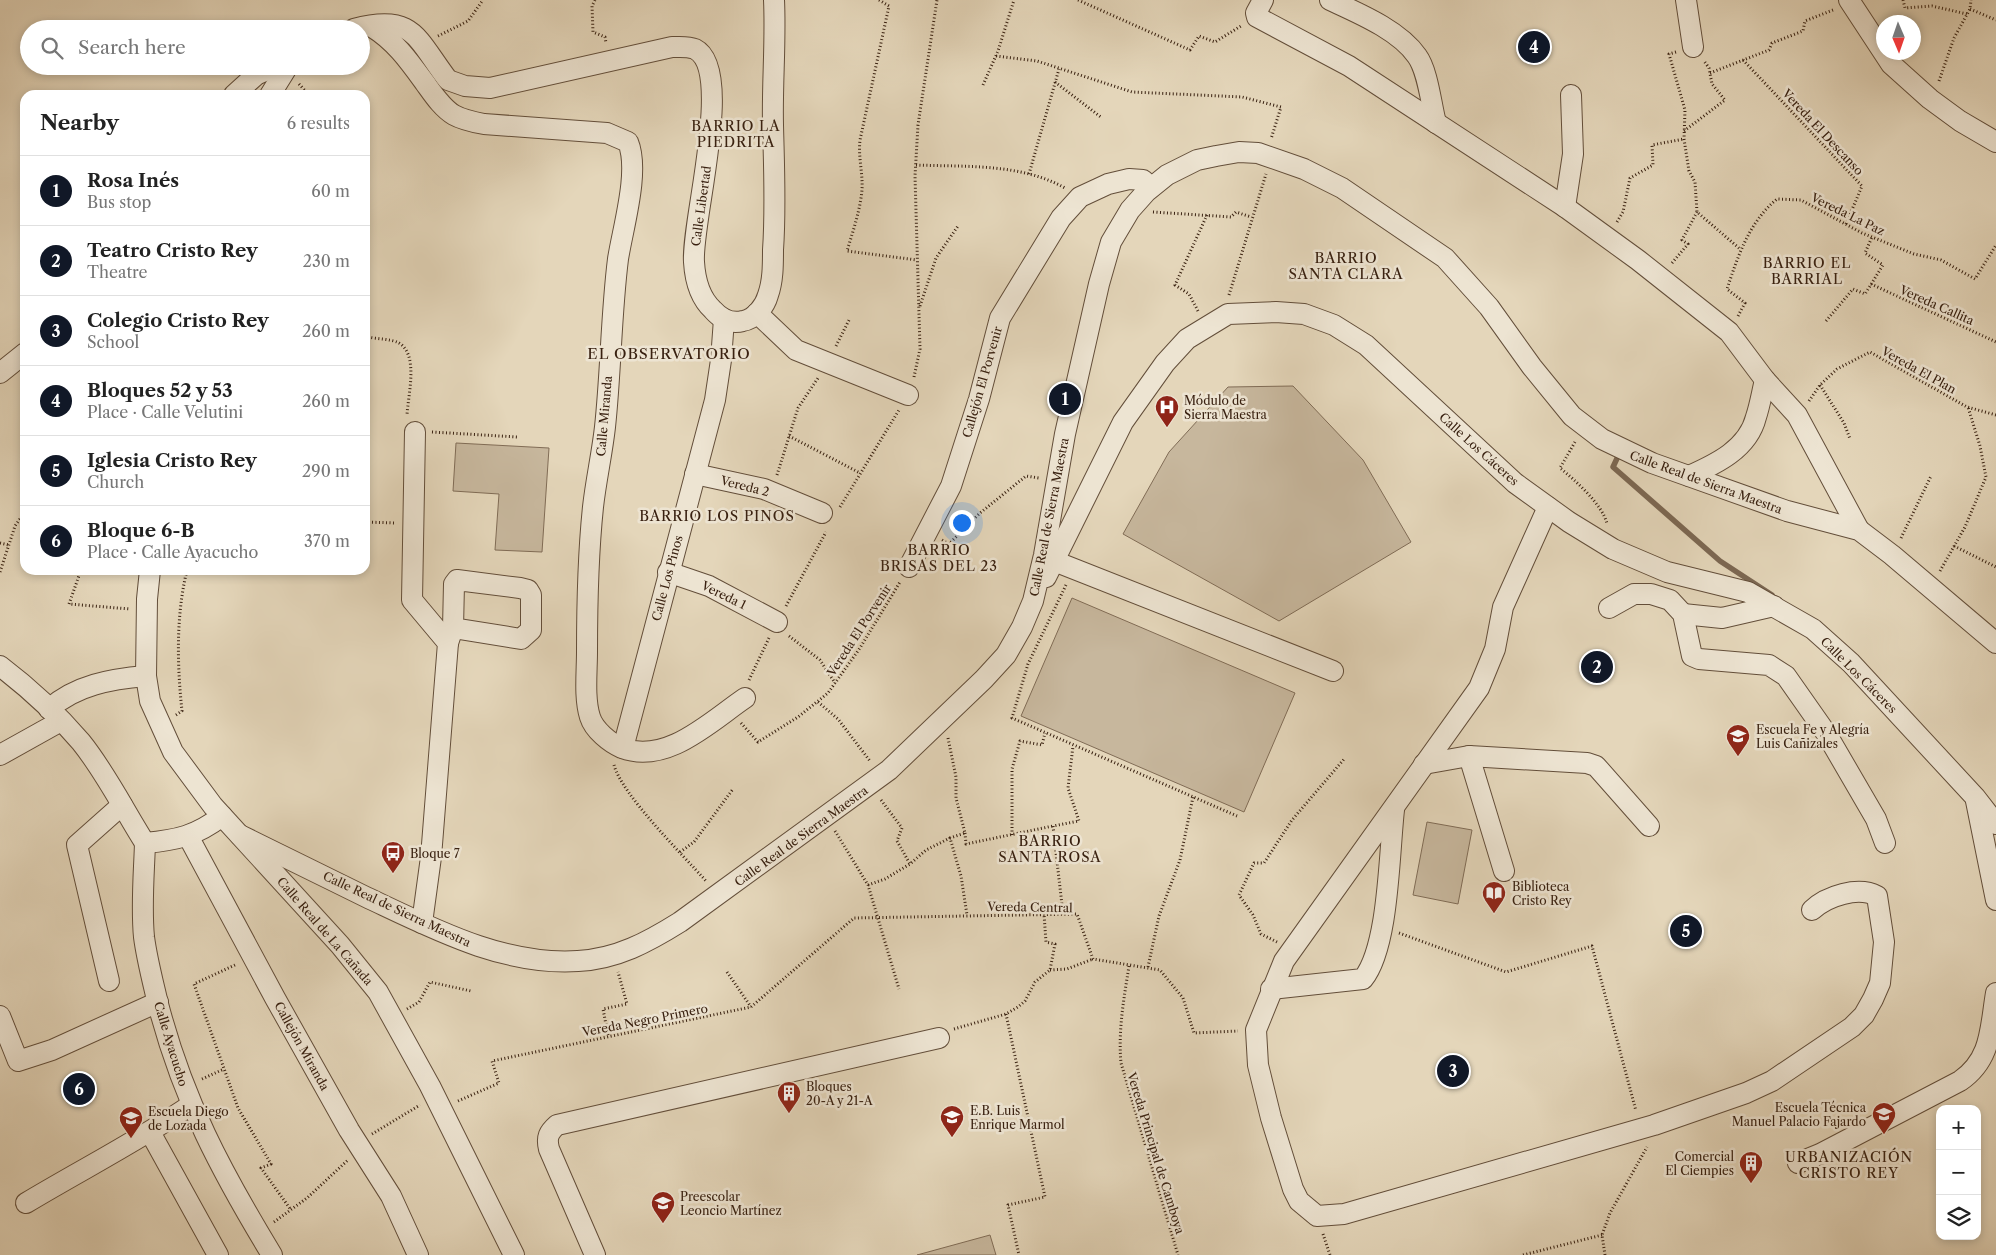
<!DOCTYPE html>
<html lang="en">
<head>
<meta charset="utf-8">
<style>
  :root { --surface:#fff; --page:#f2f2f2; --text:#222; --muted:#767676; --line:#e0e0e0; --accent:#111827 }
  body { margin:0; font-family:"Libre Caslon Text",serif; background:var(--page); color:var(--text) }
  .controls { position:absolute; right:15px; bottom:15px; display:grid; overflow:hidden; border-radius:10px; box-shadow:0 2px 8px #0003 }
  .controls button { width:45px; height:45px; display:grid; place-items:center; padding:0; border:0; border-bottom:1px solid var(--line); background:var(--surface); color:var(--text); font:25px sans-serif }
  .compass { position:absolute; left:1876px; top:15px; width:45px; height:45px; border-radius:50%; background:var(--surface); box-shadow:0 2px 8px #0003; rotate:178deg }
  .you { position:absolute; left:961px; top:522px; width:18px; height:18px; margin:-12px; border:4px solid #fff; border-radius:50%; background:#1a73e8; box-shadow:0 0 0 8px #1a73e833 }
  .badge { display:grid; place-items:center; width:32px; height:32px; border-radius:50%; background:var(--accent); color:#fff; font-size:16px; font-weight:700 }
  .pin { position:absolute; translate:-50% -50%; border:2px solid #fff; box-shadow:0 1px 5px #0006 }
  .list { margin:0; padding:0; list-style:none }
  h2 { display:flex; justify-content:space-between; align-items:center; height:65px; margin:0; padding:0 20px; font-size:21px }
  h2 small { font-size:16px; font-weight:400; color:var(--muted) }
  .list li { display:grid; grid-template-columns:32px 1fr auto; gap:15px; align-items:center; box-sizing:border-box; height:70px; padding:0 20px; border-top:1px solid var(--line) }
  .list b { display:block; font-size:19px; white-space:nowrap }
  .list p { margin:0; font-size:16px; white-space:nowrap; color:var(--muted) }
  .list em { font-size:16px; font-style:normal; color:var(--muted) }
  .icon { flex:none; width:28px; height:28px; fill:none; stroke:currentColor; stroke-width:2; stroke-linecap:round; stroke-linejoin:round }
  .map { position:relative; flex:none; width:1996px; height:1255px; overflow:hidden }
  .search { position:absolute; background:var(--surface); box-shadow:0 2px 8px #0003; left:20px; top:20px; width:350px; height:55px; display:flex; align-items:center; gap:12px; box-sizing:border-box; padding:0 18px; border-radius:28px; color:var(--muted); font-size:19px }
  .panel { position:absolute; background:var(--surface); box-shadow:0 2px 8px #0003; left:20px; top:90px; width:350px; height:485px; border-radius:15px }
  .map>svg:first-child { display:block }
  .green { fill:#c7b79d; stroke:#806c56 }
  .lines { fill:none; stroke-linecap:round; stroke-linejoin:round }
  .stream { stroke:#7c6853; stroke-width:5.5 }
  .minor-casing { stroke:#634e3a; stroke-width:22 }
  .path { stroke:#382010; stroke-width:3; stroke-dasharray:1 2.5; stroke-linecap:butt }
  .minor { stroke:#ede4d2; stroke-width:20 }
  .labels { text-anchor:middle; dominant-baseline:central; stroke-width:5; stroke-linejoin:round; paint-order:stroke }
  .street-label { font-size:12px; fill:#382010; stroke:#ede4d2 }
  .poi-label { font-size:12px; fill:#382010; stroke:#ede4d2; text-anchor:start }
  .neighbourhood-label { font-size:14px; letter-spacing:1px; fill:#382010; stroke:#ede4d2 }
  .quarter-label { font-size:15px; letter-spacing:1px; fill:#382010; stroke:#ede4d2 }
</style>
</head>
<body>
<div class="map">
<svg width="1996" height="1255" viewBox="0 0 1996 1255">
  <rect width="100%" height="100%" fill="#e4d6ba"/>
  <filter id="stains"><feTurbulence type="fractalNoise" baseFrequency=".004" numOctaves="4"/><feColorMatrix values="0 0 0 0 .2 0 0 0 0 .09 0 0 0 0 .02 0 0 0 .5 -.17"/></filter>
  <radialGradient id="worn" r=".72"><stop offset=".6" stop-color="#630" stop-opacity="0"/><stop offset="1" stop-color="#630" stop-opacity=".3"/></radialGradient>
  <g class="green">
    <polygon points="1293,386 1363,460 1411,542 1279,621 1123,534 1169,452 1228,387"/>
    <polygon points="456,443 549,448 542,552 495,550 499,494 453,491"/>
    <polygon points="1072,598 1295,693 1244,812 1021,716"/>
    <polygon points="1427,822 1472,830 1458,904 1413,895"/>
    <polygon points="990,1235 996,1255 917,1255"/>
  </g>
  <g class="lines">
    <polyline class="stream" points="1620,452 1613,467 1720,561 1772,595"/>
    <g class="minor-casing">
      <g id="minor">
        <polyline points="1263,0 1256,13 1257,17 1349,66 1565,207 1638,260 1729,332 1765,380 1797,415 1859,530"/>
        <path d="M1330 0C1358 13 1399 30 1417 56 1428 71 1431 104 1436 123"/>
        <polyline points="1686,0 1693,47"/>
        <polyline points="1849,0 1891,64 1930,99 1960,121 1996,142"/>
        <path d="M372 27C395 41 409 61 425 83 433 94 442 108 454 115 463 120 473 122 484 124L607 133 628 142C640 171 623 227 618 259 611 315 611 371 605 427 602 454 596 480 593 507 588 555 587 603 587 652 587 672 584 698 590 717 594 730 610 743 622 748 667 765 711 721 745 698"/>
        <path d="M354 29C414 13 416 38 448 80L465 86 490 88 672 47C679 47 688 46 695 49 735 69 691 222 694 262 695 279 700 298 713 310 721 319 731 324 743 321 755 319 765 306 768 295 773 281 773 265 773 250 776 208 774 167 773 125 772 83 776 42 774 0"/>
        <polyline points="234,95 256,75 276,66"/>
        <polyline points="270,95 288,66"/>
        <polyline points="1565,207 1573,154 1571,95"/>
        <polyline points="757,313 796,350 908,395"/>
        <polyline points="0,373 25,353"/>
        <polyline points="415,432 412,600 448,643 431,857 422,923"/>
        <polyline points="695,474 764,489 822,513"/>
        <path d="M1689 476C1716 464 1748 449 1756 417 1760 405 1762 392 1765 380"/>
        <path d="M1548 507 1503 607 1495 649 1479 688 1284 961 1256 1030 1258 1065 1271 1118 1293 1189 1299 1201 1317 1216 1344 1214 1654 1125 1746 1093 1772 1081 1852 1027 1864 1015 1873 999 1880 983 1884 942 1877 896C1858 886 1827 896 1812 910"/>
        <polyline points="1054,561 1333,671"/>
        <polyline points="909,567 951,486 979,399 1000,318 1061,218 1080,197 1108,184 1129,179 1143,180 1151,187"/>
        <polyline points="150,570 147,599 146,676 150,701 173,752 213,806 340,945 378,992 430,1086 514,1255"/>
        <polyline points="668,572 709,586 777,622"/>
        <polyline points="1046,577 1123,422 1165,363 1187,339 1228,314 1276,312 1304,314 1334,325 1366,345 1515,483 1569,522 1613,549 1667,572 1748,592 1813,629 1851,663 1975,797 1996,824"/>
        <polyline points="1609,608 1634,594 1651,594 1670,600 1683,614 1692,656 1699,659 1769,665 1786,676 1826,733 1876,819 1885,843"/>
        <polyline points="1683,614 1722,618 1774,606"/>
        <polyline points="448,643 453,628 454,584 457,580 520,588 528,590 531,595 531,630 521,639 453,628"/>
        <path d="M0 666C29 688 57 714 81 742 106 773 124 810 145 843"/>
        <path d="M49 709C76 685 111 679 146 676"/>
        <polyline points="623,748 715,400 721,360 724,319"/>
        <polyline points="0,755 61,721"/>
        <polyline points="1469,756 1504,871"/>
        <polyline points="1424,764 1469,756 1587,763 1596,766 1649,826"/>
        <polyline points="1976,801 1996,900"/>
        <path d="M240 835C282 856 324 876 366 897 432 928 503 966 578 961 617 959 648 942 680 922L889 770 984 679 1006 655 1022 627 1033 601 1044 555 1065 434 1099 284 1111 242 1130 210 1146 192 1167 175 1197 160 1216 156 1239 152 1258 153 1304 169 1342 188 1445 258 1489 307 1532 367 1572 416 1602 439 1652 463 1787 511 1859 530 1892 555 1996 643"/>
        <polyline points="188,836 275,998 349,1130 391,1196 418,1255"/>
        <path d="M145 843C144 874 141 906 144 937 147 960 153 982 158 1004 183 1100 221 1171 272 1255"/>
        <path d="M145 843C177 840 196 836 222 816"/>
        <polyline points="109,981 77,845 122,805"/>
        <path d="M1271 989 1363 979C1389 947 1389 853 1394 810"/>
        <polyline points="0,1016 18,1061 52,1050 158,1002"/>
        <polyline points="150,1132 218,1255"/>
        <path d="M1798 1163 1820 1154 1960 1081C1992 1059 1990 1028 1996 993"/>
        <path d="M26 1203C81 1170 138 1141 191 1105"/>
        <path d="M595 1255 549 1149C546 1137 549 1132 557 1125L939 1038"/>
      </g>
    </g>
    <g class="path">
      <polyline points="595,0 592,6 593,32 605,37 606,43"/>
      <path d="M879 0 889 6 860 140C858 157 863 173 862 190 860 211 853 231 847 251L917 260"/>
      <polyline points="1078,0 1190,50 1199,36 1215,42 1241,26"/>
      <polyline points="1903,0 1905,8 1932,6 1967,14"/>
      <polyline points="1970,9 1996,20"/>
      <polyline points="438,36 468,21 483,0"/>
      <polyline points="1676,52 1669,54 1685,110 1684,139 1689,171 1695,182 1697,212 1740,249"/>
      <polyline points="996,56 1037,61 1132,92 1242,97 1281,107 1271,139"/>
      <polyline points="1743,60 1862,186 1846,224"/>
      <polyline points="1710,73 1769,50 1772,43 1803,31 1805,21 1833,10"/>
      <polyline points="1939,81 1954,38 1970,9 1971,0"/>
      <polyline points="1055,82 1102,118"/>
      <polyline points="299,84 309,95"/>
      <polyline points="983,85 998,51 1014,0"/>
      <polyline points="1684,131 1725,100 1712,84 1709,68 1704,61"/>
      <path d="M916 165C966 167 1020 163 1065 188"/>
      <polyline points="1029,174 1059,69"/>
      <polyline points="1153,212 1231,217 1236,212 1251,217"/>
      <polyline points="1617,222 1623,212 1630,178 1653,165 1652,145 1684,139"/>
      <polyline points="1672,263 1688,244 1682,240 1697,212"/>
      <polyline points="1871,284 1996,342"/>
      <polyline points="1229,295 1266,174"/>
      <polyline points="920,306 936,258 958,226"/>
      <polyline points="1198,311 1189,294 1175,285 1207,215"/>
      <path d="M1738 316 1745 303 1727 289C1738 256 1749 222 1777 199L1801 200 1862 233 1914 254 1941 260 1975 279 1996 245"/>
      <polyline points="1826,321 1853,289 1865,294 1883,265 1865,253 1872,237"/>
      <path d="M368 337C377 339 392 339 399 343 419 355 408 395 407 415"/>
      <polyline points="836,346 849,320"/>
      <polyline points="914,377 920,349 915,176 918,125 937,0"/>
      <polyline points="1820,385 1844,423 1850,439"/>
      <polyline points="1809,401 1820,385 1837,369 1870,352 1967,407 1996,415"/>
      <polyline points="432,432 517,437"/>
      <polyline points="789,436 860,473"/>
      <path d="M1575 442 1560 468C1575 480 1603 505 1607 524"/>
      <polyline points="777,475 798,408 818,378"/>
      <polyline points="840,507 899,410"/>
      <polyline points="365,522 395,523"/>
      <polyline points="1901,538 1931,476"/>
      <polyline points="942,540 949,544 980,513 1026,476 1039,478"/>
      <polyline points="0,543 9,545"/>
      <polyline points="1954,546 1996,567"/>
      <polyline points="81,570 69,604 130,609"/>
      <polyline points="1940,571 1965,527 1986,477 1980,446 1968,407"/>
      <polyline points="0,572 15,526 25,512"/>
      <polyline points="1066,585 1028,664 1012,718 1237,816"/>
      <polyline points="786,606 826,532"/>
      <polyline points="789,636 820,660 835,683"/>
      <polyline points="749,680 769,638"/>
      <polyline points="818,702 838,719 870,761"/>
      <path d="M176 715 182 711C177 664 176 615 187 570"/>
      <polyline points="741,723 758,742 798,717 828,693 860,648 900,582"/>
      <polyline points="948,738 956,777 956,798 965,833 950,838 961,876 967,915"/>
      <path d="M614 765C622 795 683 855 706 881"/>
      <polyline points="881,800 902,828 897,841 910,864"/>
      <polyline points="835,831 868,885 899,989"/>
      <polyline points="965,833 966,844 1053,826"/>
      <polyline points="1012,835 1012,769 1020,741 1042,745 1045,733"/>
      <polyline points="680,852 694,842 733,789"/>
      <polyline points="868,885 885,879 910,864 926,850 950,838"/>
      <polyline points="1063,914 1053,826 1079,821 1068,788 1073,746"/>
      <polyline points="1399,933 1506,972 1592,946 1636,1111"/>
      <polyline points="1277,942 1261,934 1253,915 1239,895 1254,863 1264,863 1292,820 1345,758"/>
      <polyline points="235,965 194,984 238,1108 271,1164 261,1168 291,1210"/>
      <path d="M1129 966C1124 998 1118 1030 1121 1063L1178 1255"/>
      <polyline points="1148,967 1159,916 1180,860 1193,797"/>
      <polyline points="1050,970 1067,969 1093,959"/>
      <polyline points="727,972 751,1007"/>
      <polyline points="407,1009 419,1002 430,982 471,991"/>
      <polyline points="1006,1014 1045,1197 1008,1205 1019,1255"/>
      <polyline points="954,1029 1006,1014 1018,1007 1025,1001 1035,982 1050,970 1055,944 1046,942 1044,914"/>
      <polyline points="608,1035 603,1009 627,1004 618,972"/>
      <polyline points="202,1079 224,1069"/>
      <polyline points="458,1101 499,1083 492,1061 751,1007 854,918 1077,914 1093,959 1160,970 1183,998 1194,1033 1238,1031"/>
      <polyline points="372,1134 420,1105"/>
      <polyline points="274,1222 307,1198 348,1160"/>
      <polyline points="1323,1234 1330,1255"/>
      <polyline points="1523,1255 1602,1235"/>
      <polyline points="1605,1255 1602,1235 1610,1213 1647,1147"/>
    </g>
    <use href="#minor" class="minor"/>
  </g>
  <defs>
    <g id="hospital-pin" transform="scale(1.25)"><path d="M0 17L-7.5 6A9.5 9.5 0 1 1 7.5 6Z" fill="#8f2418" stroke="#ede4d2"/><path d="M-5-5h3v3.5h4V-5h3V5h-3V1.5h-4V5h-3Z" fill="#fff"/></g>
    <g id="school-pin" transform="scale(1.25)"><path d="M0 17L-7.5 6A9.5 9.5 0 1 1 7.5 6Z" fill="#8f2418" stroke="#ede4d2"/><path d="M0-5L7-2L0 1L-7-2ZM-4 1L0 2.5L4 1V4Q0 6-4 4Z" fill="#fff"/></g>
    <g id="bus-pin" transform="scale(1.25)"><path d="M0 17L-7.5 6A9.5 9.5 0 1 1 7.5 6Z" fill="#8f2418" stroke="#ede4d2"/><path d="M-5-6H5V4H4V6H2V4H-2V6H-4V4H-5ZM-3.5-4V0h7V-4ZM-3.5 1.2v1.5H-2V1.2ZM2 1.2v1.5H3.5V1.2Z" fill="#fff"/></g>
    <g id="library-pin" transform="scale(1.25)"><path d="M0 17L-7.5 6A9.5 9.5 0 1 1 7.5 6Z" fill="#8f2418" stroke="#ede4d2"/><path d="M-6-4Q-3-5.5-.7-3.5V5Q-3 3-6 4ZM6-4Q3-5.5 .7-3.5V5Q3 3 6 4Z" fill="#fff"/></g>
    <g id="building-pin" transform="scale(1.25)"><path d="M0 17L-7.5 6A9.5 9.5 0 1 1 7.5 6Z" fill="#8f2418" stroke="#ede4d2"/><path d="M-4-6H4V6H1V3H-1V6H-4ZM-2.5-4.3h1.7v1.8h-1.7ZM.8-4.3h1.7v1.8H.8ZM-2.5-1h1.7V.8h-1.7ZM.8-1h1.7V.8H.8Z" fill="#fff"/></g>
  </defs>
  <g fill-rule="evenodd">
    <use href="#hospital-pin" x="1167" y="407"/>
    <use href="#school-pin" x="1738" y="736"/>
    <use href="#bus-pin" x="393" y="853"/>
    <use href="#library-pin" x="1494" y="893"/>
    <use href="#building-pin" x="789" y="1093"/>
    <use href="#school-pin" x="1884" y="1114"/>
    <use href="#school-pin" x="952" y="1117"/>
    <use href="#school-pin" x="131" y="1118"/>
    <use href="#building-pin" x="1751" y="1163"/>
    <use href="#school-pin" x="663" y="1203"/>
  </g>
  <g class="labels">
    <g class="street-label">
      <text transform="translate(1823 132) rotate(47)">Vereda El Descanso</text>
      <text transform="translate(701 206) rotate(-82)">Calle Libertad</text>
      <text transform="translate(1848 214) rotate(26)">Vereda La Paz</text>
      <text transform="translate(1937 305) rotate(24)">Vereda Callita</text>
      <text transform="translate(1919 370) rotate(29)">Vereda El Plan</text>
      <text transform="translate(982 382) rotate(-74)">Callejón El Porvenir</text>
      <text transform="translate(604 416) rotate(-85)">Calle Miranda</text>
      <text transform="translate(1479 449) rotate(42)">Calle Los Cáceres</text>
      <text transform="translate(1706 482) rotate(20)">Calle Real de Sierra Maestra</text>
      <text transform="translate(745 486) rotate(14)">Vereda 2</text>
      <text transform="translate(1049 517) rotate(-79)">Calle Real de Sierra Maestra</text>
      <text transform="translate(667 578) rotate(-75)">Calle Los Pinos</text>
      <text transform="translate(724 595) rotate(26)">Vereda 1</text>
      <text transform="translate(859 630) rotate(-57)">Vereda El Porvenir</text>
      <text transform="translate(1859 675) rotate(45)">Calle Los Cáceres</text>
      <text transform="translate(801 836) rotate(-36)">Calle Real de Sierra Maestra</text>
      <text transform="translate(1030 907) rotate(1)">Vereda Central</text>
      <text transform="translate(397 909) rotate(25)">Calle Real de Sierra Maestra</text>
      <text transform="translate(325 931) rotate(49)">Calle Real de La Cañada</text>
      <text transform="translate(645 1020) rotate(-11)">Vereda Negro Primero</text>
      <text transform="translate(171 1044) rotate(73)">Calle Ayacucho</text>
      <text transform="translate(302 1046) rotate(61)">Callejón Miranda</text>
      <text transform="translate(1156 1153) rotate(73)">Vereda Principal de Camboya</text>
    </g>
    <g class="poi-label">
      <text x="1184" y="400">Módulo de<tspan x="1184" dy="14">Sierra Maestra</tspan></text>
      <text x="1756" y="729">Escuela Fe y Alegría<tspan x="1756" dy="14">Luis Cañizales</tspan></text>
      <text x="410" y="853">Bloque 7</text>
      <text x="1512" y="886">Biblioteca<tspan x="1512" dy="14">Cristo Rey</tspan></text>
      <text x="806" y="1086">Bloques<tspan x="806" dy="14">20-A y 21-A</tspan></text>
      <text x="1866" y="1107" text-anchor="end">Escuela Técnica<tspan x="1866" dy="14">Manuel Palacio Fajardo</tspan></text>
      <text x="970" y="1110">E.B. Luis<tspan x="970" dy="14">Enrique Marmol</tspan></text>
      <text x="148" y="1111">Escuela Diego<tspan x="148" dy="14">de Lozada</tspan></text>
      <text x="1734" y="1156" text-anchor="end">Comercial<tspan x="1734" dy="14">El Ciempies</tspan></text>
      <text x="680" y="1196">Preescolar<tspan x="680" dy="14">Leoncio Martínez</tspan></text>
    </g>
    <g class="neighbourhood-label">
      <text x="736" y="126">BARRIO LA<tspan x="736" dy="16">PIEDRITA</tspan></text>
      <text x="1346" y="258">BARRIO<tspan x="1346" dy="16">SANTA CLARA</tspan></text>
      <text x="1807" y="263">BARRIO EL<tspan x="1807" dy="16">BARRIAL</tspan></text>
      <text x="717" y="516">BARRIO LOS PINOS</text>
      <text x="939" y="550">BARRIO<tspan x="939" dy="16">BRISAS DEL 23</tspan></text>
      <text x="1050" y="841">BARRIO<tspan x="1050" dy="16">SANTA ROSA</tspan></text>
      <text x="1849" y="1157">URBANIZACIÓN<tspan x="1849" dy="16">CRISTO REY</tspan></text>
    </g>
    <g class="quarter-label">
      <text x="669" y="353">EL OBSERVATORIO</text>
    </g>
  </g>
  <rect width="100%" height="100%" filter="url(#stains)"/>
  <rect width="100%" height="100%" fill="url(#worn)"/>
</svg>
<div class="controls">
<button>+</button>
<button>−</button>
<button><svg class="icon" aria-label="layers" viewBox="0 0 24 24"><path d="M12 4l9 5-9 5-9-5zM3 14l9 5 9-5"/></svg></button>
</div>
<svg class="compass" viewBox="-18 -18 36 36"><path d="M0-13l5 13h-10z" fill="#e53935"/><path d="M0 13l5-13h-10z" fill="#767676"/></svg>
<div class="you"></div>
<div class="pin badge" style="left:1065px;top:399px">1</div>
<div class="pin badge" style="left:1597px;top:667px">2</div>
<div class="pin badge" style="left:1453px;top:1071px">3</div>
<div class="pin badge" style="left:1534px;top:47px">4</div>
<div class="pin badge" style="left:1686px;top:931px">5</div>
<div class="pin badge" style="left:79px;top:1089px">6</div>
<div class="search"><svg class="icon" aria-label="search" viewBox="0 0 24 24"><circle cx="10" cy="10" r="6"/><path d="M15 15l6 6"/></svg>Search here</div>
<section class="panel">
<h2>Nearby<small>6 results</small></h2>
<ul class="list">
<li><span class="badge">1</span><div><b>Rosa Inés</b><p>Bus stop</p></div><em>60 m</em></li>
<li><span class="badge">2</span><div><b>Teatro Cristo Rey</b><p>Theatre</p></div><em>230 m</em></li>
<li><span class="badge">3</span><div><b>Colegio Cristo Rey</b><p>School</p></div><em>260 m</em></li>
<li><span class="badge">4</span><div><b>Bloques 52 y 53</b><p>Place · Calle Velutini</p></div><em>260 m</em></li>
<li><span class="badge">5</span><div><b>Iglesia Cristo Rey</b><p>Church</p></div><em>290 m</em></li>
<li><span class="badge">6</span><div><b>Bloque 6-B</b><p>Place · Calle Ayacucho</p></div><em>370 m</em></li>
</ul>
</section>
</div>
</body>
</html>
